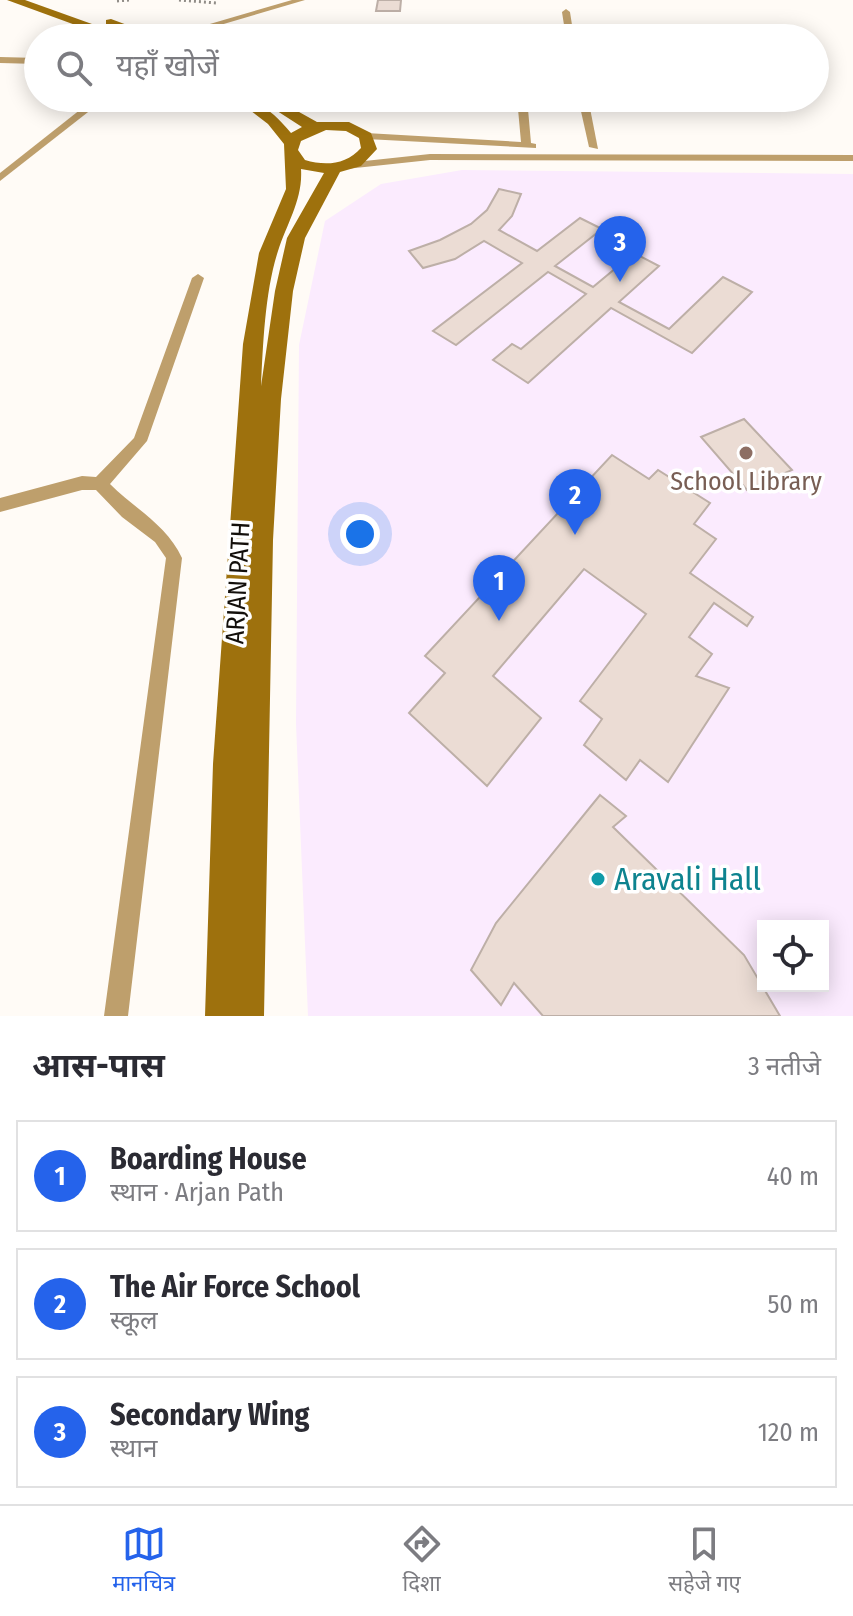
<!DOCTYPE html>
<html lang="hi">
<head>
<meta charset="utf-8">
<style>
  :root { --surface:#fff; --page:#f7f7f7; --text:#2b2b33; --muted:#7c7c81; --line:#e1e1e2; --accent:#2563eb }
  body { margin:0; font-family:"Fira Sans Condensed","Noto Sans Devanagari",sans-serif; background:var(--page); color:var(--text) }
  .controls { position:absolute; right:24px; bottom:24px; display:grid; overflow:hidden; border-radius:0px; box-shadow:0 4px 20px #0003 }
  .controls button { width:72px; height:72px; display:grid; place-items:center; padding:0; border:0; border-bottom:2px solid var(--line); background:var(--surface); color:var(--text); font:40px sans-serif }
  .you { position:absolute; left:360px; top:534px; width:28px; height:28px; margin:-20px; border:6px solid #fff; border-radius:50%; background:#1a73e8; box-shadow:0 0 0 12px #1a73e833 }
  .badge { display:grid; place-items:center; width:52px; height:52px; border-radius:50%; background:var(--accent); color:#fff; font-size:26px; font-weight:700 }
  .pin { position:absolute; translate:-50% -66px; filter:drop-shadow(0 2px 4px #0008) }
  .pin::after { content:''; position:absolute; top:42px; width:28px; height:24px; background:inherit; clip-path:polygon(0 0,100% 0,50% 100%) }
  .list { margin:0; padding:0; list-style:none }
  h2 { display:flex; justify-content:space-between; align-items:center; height:104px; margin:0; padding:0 32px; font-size:34px }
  h2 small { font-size:26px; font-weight:400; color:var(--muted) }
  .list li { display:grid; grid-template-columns:52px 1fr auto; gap:24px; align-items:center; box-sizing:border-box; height:112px; margin:0 16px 16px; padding:0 16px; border:2px solid var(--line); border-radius:0px }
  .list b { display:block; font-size:30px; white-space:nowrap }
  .list p { margin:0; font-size:26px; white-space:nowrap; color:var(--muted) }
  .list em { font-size:26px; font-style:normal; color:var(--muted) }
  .icon { flex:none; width:44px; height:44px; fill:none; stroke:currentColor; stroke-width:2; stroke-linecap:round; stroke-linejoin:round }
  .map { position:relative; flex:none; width:853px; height:1016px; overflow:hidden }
  .search { position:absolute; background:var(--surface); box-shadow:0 4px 20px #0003; left:24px; right:24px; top:24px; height:88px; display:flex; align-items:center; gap:20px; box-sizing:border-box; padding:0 28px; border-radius:44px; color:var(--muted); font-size:30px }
  .sheet { height:488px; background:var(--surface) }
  nav { display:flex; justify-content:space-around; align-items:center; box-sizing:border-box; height:112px; border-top:2px solid var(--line); background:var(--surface); font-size:22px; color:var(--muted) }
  nav a { display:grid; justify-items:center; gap:4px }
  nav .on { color:var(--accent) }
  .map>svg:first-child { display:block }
  .education { fill:#fbebfe; fill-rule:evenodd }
  .building { fill:#ebdcd4; stroke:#bdafa7; stroke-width:2 }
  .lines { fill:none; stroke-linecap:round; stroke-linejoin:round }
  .path { stroke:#918d88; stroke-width:3; stroke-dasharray:2 3; stroke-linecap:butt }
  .lane { fill:#be9f6c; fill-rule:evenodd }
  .secondary { fill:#9e710d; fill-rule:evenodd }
  .education-dot { fill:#8d6e63; stroke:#fff; stroke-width:3 }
  .culture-dot { fill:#0f9aa8; stroke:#fff; stroke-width:3 }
  .labels { text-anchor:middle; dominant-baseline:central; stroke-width:7; stroke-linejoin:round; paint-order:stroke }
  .education-label { font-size:26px; fill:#785e54; stroke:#fff }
  .street-label { font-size:26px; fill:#130f0b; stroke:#fff }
  .near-culture-label { font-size:32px; fill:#0d838f; stroke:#fff; text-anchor:start }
</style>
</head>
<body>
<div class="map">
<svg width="853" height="1016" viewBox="0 0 853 1016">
  <rect width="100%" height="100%" fill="#fffbf6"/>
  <path class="education" d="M462 170 853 174V1016H308L296 724 299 345 325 221 381 184ZM763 926H823V986H763Z"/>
  <g class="building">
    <polygon points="378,0 401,0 400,11 376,11"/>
    <polygon points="499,189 521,194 512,216 499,230 537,251 580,218 602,229 555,266 593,287 634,253 659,266 619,302 669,329 723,277 752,292 692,353 611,308 528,383 493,360 512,344 521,349 586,294 548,272 456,345 433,331 522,263 484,241 455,259 423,268 409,251 440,240 471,224 487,210"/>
    <polygon points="744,419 792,470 747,490 701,437"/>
    <polygon points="612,455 649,479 658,470 710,503 694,524 716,539 690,573 753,617 747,626 714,603 689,637 712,654 696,676 729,688 668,782 640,760 626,780 584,745 602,719 580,701 646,614 584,569 493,676 541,718 487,786 409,713 445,673 425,656"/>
    <polygon points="600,795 626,816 613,827 744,955 780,1016 543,1016 514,983 501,1005 471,970 496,923"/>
  </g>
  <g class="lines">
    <g class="path">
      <polyline points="179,0 216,3"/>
      <polyline points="117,1 130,0"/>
    </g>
    <g class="lane">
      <polygon points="292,0 305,0 176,38 162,38"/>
      <polygon points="566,9 570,12 574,38 566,38 562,12"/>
      <polygon points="115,23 122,25 107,38 98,38"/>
      <polygon points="0,57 38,58 38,64 0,63"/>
      <polygon points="95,98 106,98 0,181 0,173"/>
      <polygon points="517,98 527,98 531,143 536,144 536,148 366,139 361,136 366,133 521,142"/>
      <polygon points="578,98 588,98 598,149 589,147"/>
      <polygon points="430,154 853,155 853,161 430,160 346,169 341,166 346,163"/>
      <path d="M198 274 204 278 147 441 110 484C135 509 167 525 182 558L128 1016H104L166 558 155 542 122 517 96 490H82L0 512V498L82 476 96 477 134 438 192 278Z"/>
    </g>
    <g class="secondary">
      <polygon points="7,0 25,0 131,38 111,38"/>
      <polygon points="111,19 154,35 156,38 137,38 106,26 106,20"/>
      <path d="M234 98C259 98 276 115 291 133L302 127 257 98H274L317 122H349L371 133 377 149 361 166 340 172 305 238 293 291 281 399 273 540 264 1016H205L213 764 243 344 259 253 286 189 284 144 268 124ZM326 130 346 131 359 138 361 148C346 165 325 166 305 160L298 150 301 141ZM301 169 324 173 287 238 275 291 261 386C263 344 265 291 278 251 287 223 303 199 301 169Z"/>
    </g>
  </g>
  <circle class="education-dot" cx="746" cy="453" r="8"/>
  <circle class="culture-dot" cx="598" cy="879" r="8"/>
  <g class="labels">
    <g class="education-label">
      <text x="746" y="481">School Library</text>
    </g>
    <g class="street-label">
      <text transform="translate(238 583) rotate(-87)">ARJAN PATH</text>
    </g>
    <g class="near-culture-label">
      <text x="614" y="879">Aravali Hall</text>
    </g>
  </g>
</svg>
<div class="controls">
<button><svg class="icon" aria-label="locate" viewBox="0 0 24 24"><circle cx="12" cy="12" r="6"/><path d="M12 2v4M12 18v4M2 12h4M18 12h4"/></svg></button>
</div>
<div class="you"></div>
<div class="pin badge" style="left:499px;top:621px">1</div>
<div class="pin badge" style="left:575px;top:535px">2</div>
<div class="pin badge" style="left:620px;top:282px">3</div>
<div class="search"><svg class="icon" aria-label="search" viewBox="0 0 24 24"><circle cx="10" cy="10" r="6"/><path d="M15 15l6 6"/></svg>यहाँ खोजें</div>
</div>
<section class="sheet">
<h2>आस-पास<small>3 नतीजे</small></h2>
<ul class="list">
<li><span class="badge">1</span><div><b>Boarding House</b><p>स्थान · Arjan Path</p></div><em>40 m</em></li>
<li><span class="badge">2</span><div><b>The Air Force School</b><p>स्कूल</p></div><em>50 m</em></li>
<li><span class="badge">3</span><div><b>Secondary Wing</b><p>स्थान</p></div><em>120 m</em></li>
</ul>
</section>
<nav>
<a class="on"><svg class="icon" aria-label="map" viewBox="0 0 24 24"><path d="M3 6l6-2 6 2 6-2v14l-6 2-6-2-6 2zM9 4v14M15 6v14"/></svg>मानचित्र</a>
<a><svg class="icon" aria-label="directions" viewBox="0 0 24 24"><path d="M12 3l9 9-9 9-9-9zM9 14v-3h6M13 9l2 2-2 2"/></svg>दिशा</a>
<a><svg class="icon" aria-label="saved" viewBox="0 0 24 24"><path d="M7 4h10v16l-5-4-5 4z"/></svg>सहेजे गए</a>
</nav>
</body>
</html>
